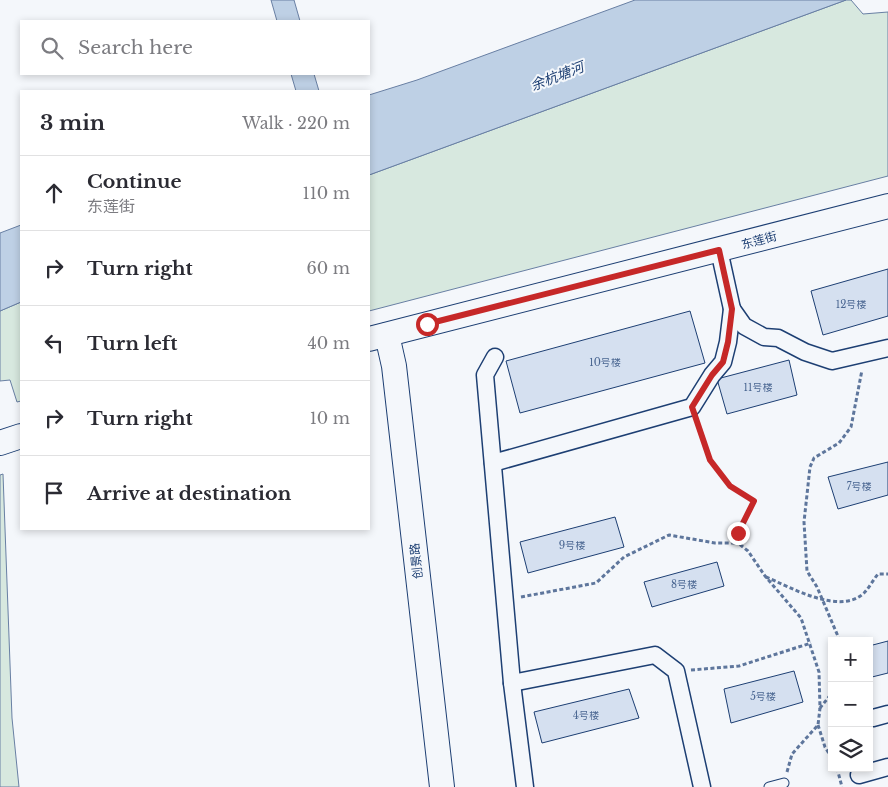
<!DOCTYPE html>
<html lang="en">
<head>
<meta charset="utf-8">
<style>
  :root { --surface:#fff; --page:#f7f7f7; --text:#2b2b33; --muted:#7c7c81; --line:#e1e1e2 }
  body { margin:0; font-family:"Libre Baskerville","Noto Sans SC",serif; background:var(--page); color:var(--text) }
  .controls { position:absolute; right:15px; bottom:15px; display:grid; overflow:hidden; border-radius:0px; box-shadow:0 2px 8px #0003 }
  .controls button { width:45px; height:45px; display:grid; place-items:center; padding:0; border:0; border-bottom:1px solid var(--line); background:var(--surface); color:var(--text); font:25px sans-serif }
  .stop { position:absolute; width:15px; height:15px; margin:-11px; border:4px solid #c62828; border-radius:50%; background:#fff }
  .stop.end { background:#c62828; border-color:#fff; box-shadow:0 1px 5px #0008 }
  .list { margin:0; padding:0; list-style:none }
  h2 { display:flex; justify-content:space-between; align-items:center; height:65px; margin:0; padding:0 20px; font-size:21px }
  h2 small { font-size:16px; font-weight:400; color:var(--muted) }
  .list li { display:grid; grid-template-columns:32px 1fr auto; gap:15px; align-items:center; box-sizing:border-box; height:75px; padding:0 20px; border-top:1px solid var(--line) }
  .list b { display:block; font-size:19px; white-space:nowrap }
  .list p { margin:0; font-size:16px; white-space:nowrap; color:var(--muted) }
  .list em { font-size:16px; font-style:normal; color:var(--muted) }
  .icon { flex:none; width:28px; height:28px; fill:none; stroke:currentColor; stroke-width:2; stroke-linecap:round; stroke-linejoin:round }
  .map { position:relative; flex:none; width:888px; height:787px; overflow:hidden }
  .search { position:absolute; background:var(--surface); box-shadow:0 2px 8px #0003; left:20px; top:20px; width:350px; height:55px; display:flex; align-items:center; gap:12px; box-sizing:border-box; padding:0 18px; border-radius:0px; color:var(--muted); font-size:19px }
  .panel { position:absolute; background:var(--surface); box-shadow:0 2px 8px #0003; left:20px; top:90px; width:350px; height:440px; border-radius:0px }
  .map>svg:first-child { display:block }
  .green { fill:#d7e8df; stroke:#687fa3 }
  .water { fill:#bed0e5; stroke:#687fa3 }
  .building { fill:#d5e0f0; stroke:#1d3f73 }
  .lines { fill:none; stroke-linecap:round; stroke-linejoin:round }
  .lane-casing { stroke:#1d3f73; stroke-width:11 }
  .street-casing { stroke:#1d3f73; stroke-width:19 }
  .secondary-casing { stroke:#1d3f73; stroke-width:26 }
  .path { stroke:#5e769c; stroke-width:3; stroke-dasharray:4 2.5; stroke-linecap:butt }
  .lane { stroke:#f4f7fb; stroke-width:9 }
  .street { stroke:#f4f7fb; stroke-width:16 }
  .secondary { stroke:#f4f7fb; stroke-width:24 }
  .route { stroke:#c62828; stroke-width:6 }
  .labels { text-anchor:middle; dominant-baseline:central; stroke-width:4; stroke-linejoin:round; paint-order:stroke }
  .number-label { font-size:10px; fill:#4b6792 }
  .street-label { font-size:12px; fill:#1d3f73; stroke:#f4f7fb }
  .water-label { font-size:14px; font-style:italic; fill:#1d3f73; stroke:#f4f7fb }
</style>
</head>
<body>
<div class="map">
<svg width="888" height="787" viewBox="0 0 888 787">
  <rect width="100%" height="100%" fill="#f4f7fb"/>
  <g class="green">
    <polygon points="846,0 851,0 863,14 888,12 888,176 369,311 369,175"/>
    <polygon points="21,302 21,401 17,402 10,380 0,381 0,311"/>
    <polygon points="3,474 12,718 19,787 0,787 0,475"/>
  </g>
  <g class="water">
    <polygon points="271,0 294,0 300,21 277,21"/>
    <polygon points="635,0 846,0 369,175 369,95 417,80"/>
    <polygon points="291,74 314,74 319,91 296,91"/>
    <polygon points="21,225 21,302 0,311 0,233"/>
  </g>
  <g class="building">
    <polygon points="888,269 888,316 823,335 811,291"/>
    <polygon points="690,311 705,363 520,413 506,361"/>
    <polygon points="789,360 797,395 727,414 717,379"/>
    <polygon points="888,462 888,495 838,509 828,477"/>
    <polygon points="615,517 624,547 528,573 520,542"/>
    <polygon points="717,562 724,586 652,607 644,582"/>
    <polygon points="888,641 888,673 872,677 869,667 869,646"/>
    <polygon points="794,671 803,702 731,723 724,689"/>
    <polygon points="629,689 639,718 542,743 534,712"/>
  </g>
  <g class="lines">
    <g class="lane-casing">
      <polyline id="lane" points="769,787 784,783"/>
    </g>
    <g class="street-casing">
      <g id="street">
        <polyline points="732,309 744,326 764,337 778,338 805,352 832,361 888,348"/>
        <polyline points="495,357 485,375 512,683 525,787"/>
        <polyline points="493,463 692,407 712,375 723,362 728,342 732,309 719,250"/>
        <polyline points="512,683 655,655 676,671 702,787"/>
        <polyline points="873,718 888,714"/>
        <polyline points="859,775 888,767"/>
      </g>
    </g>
    <g class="secondary-casing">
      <g id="secondary">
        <polyline points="387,335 394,366 442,787"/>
        <polyline points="369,339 888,206"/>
        <polyline points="0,443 21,436"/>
      </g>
    </g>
    <g class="path">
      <polyline points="697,422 710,460 730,486 754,501 738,533 738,543 748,551 765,576 801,618 819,672 820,708 832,693"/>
      <path d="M766 577C790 587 840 616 864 593 869 588 873 580 878 574H888"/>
      <polyline points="521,597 596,583 624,557 669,535 715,543 738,543"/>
      <polyline points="840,641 817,587 807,571 804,522 810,467 814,458 839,443 851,427 862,370"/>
      <polyline points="691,670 739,666 811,643"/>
      <polyline points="818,725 825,747 832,758"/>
      <polyline points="837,768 842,787"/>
      <polyline points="787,772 792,754 818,725 820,708"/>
    </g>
    <use href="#lane" class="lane"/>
    <use href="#street" class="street"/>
    <use href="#secondary" class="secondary"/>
  </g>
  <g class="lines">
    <polyline class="route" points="427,324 719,250 732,309 728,342 723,362 712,375 692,407 710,460 730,486 754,501 738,533"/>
  </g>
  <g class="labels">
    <g class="number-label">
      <text x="851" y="304">12号楼</text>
      <text x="605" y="362">10号楼</text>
      <text x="758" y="387">11号楼</text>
      <text x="859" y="486">7号楼</text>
      <text x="572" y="545">9号楼</text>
      <text x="684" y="584">8号楼</text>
      <text x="763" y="696">5号楼</text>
      <text x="586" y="715">4号楼</text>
    </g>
    <g class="street-label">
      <text transform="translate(759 240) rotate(-15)">东莲街</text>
      <text transform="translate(416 561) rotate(-96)">创景路</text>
    </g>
    <g class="water-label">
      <text transform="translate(557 76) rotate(-21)">余杭塘河</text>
    </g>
  </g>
</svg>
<div class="controls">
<button>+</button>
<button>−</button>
<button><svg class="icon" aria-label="layers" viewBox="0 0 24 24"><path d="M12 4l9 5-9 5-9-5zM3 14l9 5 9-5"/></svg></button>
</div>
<div class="stop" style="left:427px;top:324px"></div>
<div class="stop end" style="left:738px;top:533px"></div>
<div class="search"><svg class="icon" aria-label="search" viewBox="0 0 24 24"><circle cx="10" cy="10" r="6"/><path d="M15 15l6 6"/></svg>Search here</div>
<section class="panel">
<h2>3 min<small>Walk · 220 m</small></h2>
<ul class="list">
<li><svg class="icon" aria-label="ahead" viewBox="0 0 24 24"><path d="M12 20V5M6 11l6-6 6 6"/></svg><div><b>Continue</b><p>东莲街</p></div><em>110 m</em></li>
<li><svg class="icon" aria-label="right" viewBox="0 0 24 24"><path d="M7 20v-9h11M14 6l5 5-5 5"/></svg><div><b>Turn right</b></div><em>60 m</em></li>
<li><svg class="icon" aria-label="left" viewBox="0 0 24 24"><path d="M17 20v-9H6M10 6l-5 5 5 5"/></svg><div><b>Turn left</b></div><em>40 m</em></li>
<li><svg class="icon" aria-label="right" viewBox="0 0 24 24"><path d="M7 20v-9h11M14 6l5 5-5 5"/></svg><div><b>Turn right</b></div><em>10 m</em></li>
<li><svg class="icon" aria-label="arrive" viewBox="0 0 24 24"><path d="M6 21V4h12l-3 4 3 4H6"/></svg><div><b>Arrive at destination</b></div></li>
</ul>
</section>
</div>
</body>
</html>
